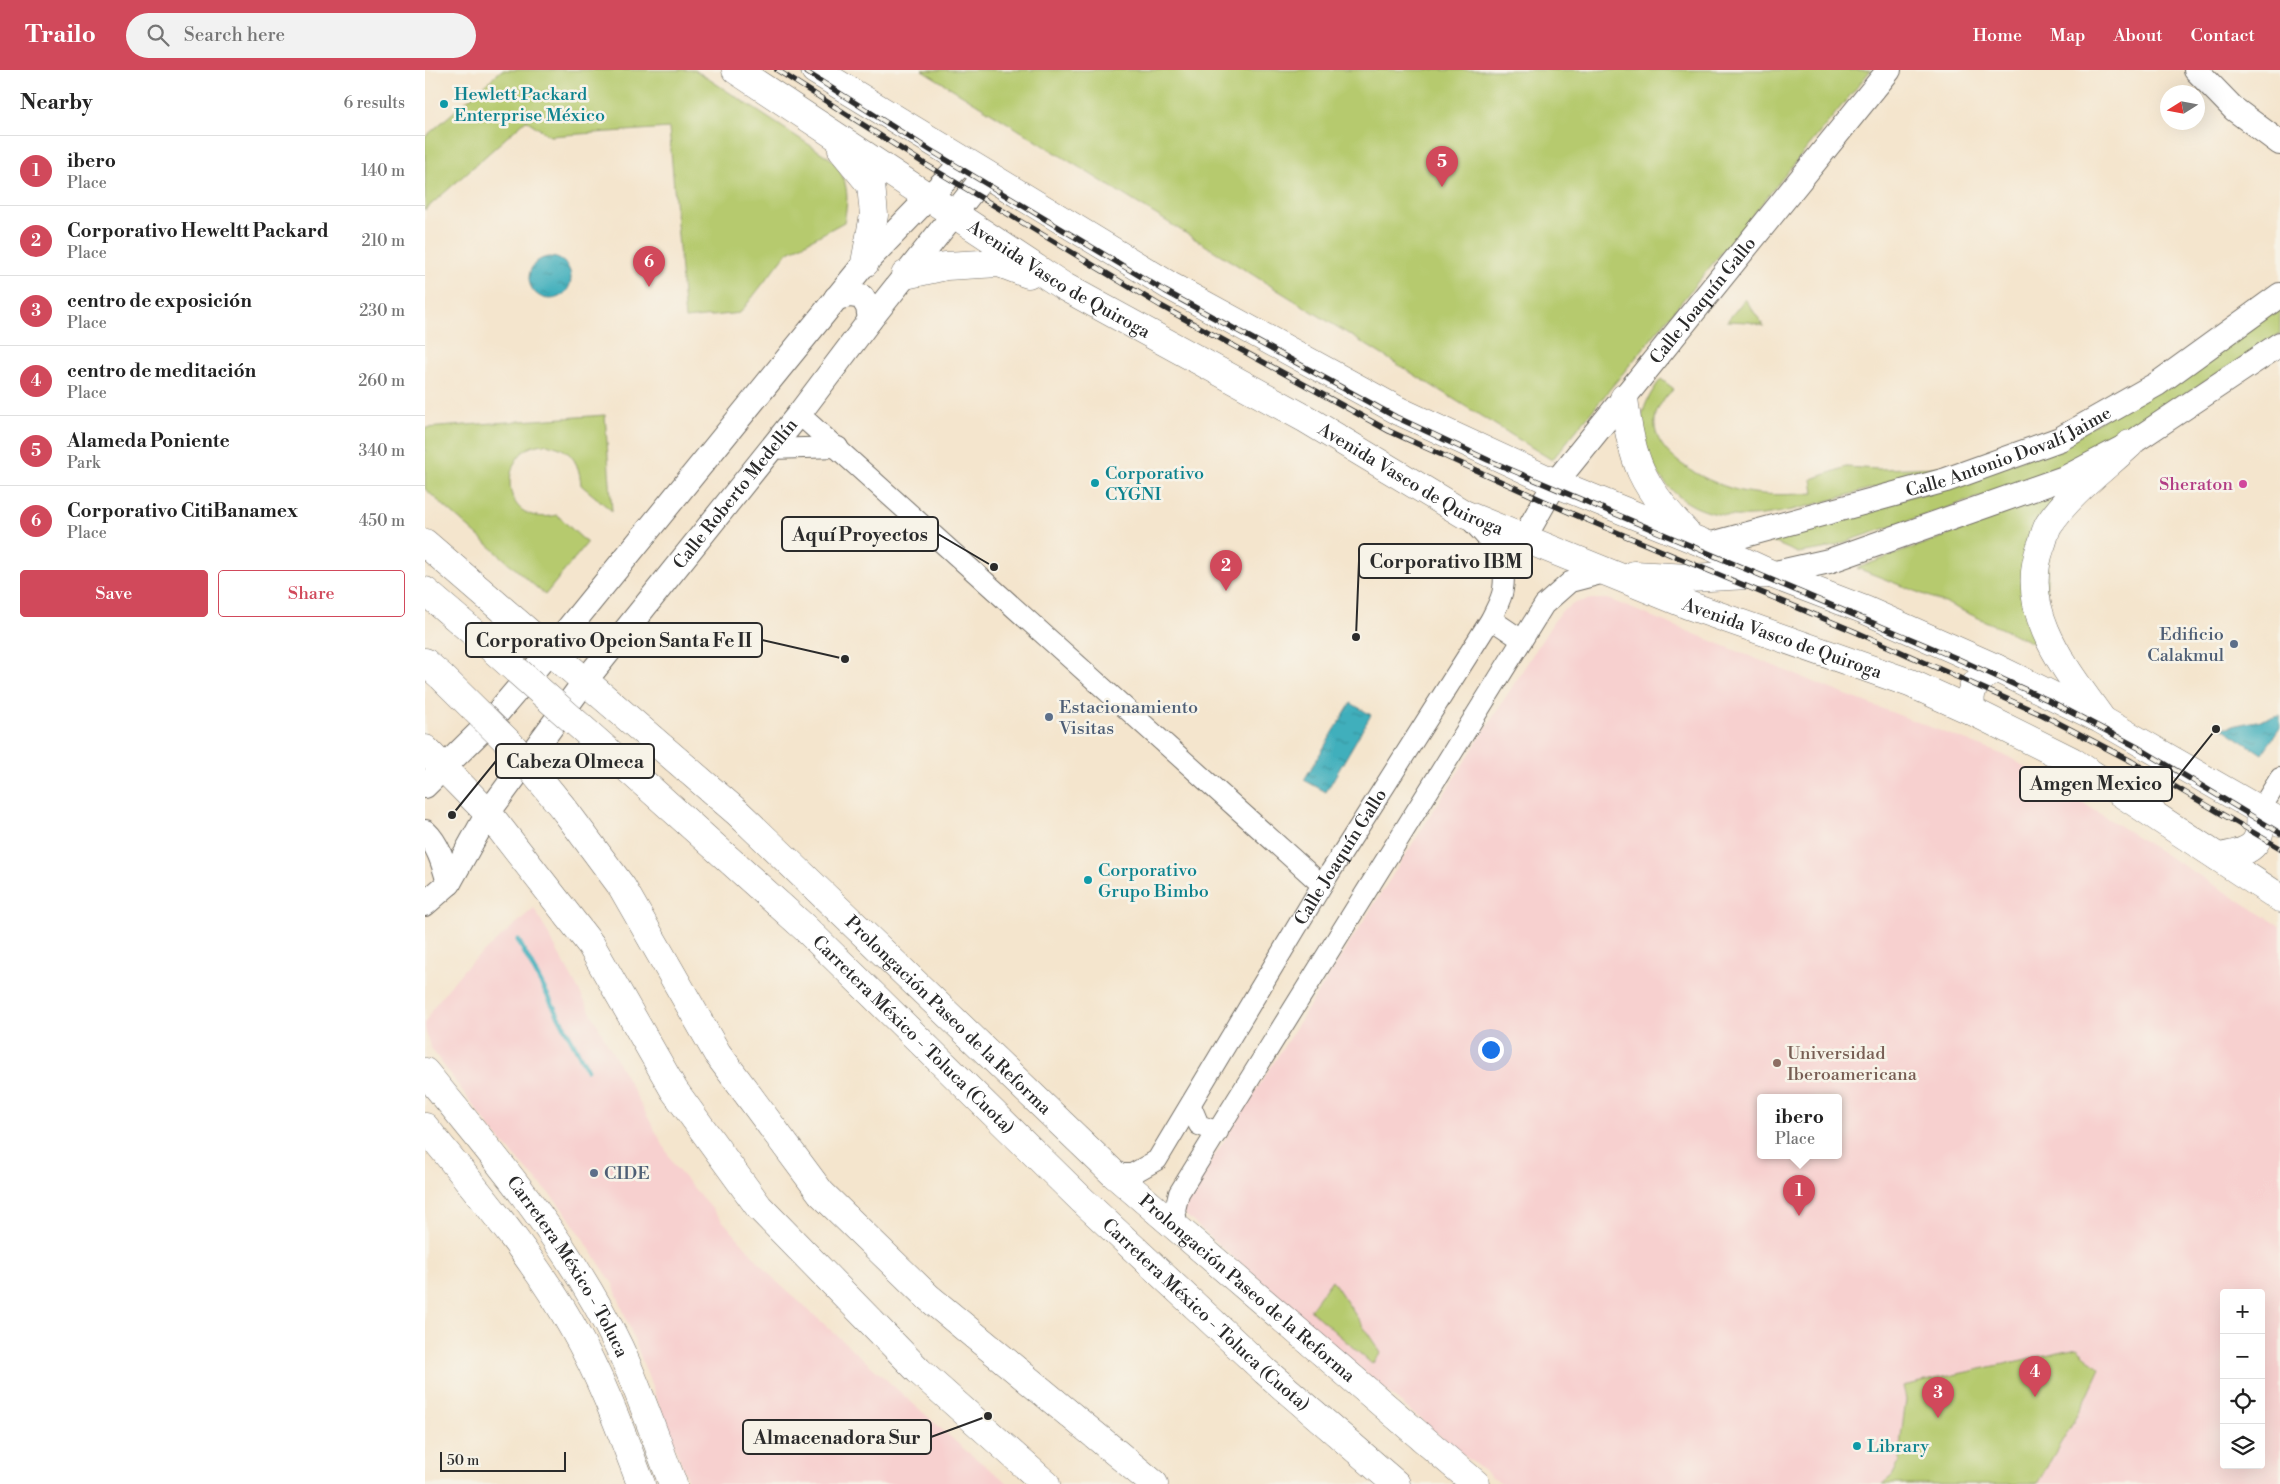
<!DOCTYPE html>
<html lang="en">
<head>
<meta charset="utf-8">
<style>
  :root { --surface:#fff; --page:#f2f2f2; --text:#222; --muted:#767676; --line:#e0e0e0; --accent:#d1495b }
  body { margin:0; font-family:"Libre Bodoni",serif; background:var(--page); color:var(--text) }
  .controls { position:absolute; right:15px; bottom:15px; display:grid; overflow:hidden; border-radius:5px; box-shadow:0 5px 20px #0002 }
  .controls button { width:45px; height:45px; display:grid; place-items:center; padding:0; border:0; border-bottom:1px solid var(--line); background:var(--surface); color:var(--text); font:25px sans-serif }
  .compass { position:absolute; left:1735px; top:15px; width:45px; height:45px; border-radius:50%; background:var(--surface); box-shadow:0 5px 20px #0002; rotate:259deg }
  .scale { position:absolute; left:15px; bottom:12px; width:126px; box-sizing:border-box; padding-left:5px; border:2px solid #2b2b2b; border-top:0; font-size:14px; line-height:18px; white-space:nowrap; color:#2b2b2b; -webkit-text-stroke:4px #f7f3e8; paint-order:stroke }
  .you { position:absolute; left:1065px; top:979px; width:18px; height:18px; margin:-12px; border:4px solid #fff; border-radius:50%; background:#1a73e8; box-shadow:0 0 0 8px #1a73e833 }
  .badge { display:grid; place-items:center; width:32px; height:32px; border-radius:50%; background:var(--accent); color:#fff; font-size:16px; font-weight:700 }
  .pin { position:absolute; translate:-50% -41px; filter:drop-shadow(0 1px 2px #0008) }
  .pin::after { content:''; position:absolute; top:26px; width:18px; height:15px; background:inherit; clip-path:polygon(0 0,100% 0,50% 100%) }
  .popup { position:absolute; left:1332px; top:1024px; width:85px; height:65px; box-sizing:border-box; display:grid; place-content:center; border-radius:5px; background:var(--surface); filter:drop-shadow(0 1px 4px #0005); font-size:16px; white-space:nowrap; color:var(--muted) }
  .popup b { font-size:19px; color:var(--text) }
  .popup::after { content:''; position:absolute; left:50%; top:100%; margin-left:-10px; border:10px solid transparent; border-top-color:var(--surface) }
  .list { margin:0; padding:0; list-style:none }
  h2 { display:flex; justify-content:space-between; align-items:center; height:65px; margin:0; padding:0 20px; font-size:21px }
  h2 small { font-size:16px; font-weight:400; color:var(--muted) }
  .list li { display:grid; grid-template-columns:32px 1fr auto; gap:15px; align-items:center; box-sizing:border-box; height:70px; padding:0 20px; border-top:1px solid var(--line) }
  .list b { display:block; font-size:19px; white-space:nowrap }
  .list p { margin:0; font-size:16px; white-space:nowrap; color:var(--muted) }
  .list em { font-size:16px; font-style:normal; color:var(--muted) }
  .actions { display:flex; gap:10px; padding:15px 20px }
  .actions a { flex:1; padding:11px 0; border:1px solid var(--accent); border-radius:5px; text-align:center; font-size:18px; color:var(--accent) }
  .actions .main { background:var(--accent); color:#fff }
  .icon { flex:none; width:28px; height:28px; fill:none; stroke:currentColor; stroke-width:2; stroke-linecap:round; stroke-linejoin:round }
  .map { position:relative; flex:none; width:1855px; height:1414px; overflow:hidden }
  header { display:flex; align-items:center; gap:30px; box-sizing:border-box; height:70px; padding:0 25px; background:var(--accent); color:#fff }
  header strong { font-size:24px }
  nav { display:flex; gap:28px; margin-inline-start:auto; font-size:18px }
  .search { width:350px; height:45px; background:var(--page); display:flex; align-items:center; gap:12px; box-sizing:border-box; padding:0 18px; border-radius:28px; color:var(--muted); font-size:19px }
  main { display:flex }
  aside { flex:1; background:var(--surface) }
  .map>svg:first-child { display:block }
  .built { fill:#f7d0cf; fill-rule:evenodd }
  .green { fill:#b6ca6e; stroke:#707a4c }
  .water { fill:url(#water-ripples); stroke:#366d74 }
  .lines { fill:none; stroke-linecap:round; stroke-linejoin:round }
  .stream { stroke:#40afbc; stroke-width:5 }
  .minor-casing { stroke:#716c64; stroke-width:22 }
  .tertiary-casing { stroke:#716c64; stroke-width:26 }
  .secondary-casing { stroke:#716c64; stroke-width:29 }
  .primary-casing { stroke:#716c64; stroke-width:29 }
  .motorway-casing { stroke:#716c64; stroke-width:29 }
  .minor { stroke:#fff; stroke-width:20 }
  .tertiary { stroke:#fff; stroke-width:24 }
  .secondary { stroke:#fff; stroke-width:28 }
  .primary { stroke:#fff; stroke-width:28 }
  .motorway { stroke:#fff; stroke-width:28 }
  .rail-casing { stroke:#2b2b2b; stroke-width:5.5 }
  .rail { stroke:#f7f3e8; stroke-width:4; stroke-dasharray:11; stroke-linecap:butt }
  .motorway-bridge-casing { stroke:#716c64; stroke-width:29; stroke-linecap:butt }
  .motorway-bridge { stroke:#fff; stroke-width:28 }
  .culture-dot { fill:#0f9aa8; stroke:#f7f3e8; stroke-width:2 }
  .hotel-dot { fill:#d1479c; stroke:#f7f3e8; stroke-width:2 }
  .service-dot { fill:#5c6f8a; stroke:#f7f3e8; stroke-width:2 }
  .education-dot { fill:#8d6e63; stroke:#f7f3e8; stroke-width:2 }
  .labels { text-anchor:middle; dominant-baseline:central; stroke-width:5; stroke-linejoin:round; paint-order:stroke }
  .culture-label { font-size:18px; fill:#0d838f; stroke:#f7f3e8; text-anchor:start }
  .street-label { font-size:18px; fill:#2b2b2b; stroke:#f7f3e8 }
  .hotel-label { font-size:18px; fill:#b23c85; stroke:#f7f3e8; text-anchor:end }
  .service-label { font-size:18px; fill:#4e5e75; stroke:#f7f3e8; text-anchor:start }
  .education-label { font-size:18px; fill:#785e54; stroke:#f7f3e8; text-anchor:start }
  .leader { fill:none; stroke:#2b2b2b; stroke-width:2 }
  .callout-dot { fill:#2b2b2b; stroke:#f7f3e8; stroke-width:2 }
  .callout { fill:#f7f3e8; stroke:#2b2b2b; stroke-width:2 }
  .callout-label { font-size:19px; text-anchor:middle; font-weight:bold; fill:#2b2b2b }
</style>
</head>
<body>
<header>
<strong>Trailo</strong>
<div class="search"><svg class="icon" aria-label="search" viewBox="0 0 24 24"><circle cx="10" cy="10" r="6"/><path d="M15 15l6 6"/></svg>Search here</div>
<nav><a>Home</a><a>Map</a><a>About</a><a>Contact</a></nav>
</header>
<main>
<aside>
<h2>Nearby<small>6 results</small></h2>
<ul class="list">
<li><span class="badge">1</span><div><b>ibero</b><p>Place</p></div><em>140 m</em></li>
<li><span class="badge">2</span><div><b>Corporativo Heweltt Packard</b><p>Place</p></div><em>210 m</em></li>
<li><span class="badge">3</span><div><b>centro de exposición</b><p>Place</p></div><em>230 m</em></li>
<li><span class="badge">4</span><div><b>centro de meditación</b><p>Place</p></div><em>260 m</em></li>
<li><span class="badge">5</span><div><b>Alameda Poniente</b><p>Park</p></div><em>340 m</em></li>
<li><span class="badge">6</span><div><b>Corporativo CitiBanamex</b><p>Place</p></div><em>450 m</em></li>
</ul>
<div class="actions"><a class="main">Save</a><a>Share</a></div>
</aside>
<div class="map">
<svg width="1855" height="1414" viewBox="0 0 1855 1414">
  <defs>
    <pattern id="water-ripples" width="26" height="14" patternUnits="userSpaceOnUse" patternTransform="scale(1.25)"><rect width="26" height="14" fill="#40afbc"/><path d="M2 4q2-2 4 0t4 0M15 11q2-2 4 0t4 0" fill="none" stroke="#368f99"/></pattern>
  </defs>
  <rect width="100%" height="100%" fill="#f7f3e8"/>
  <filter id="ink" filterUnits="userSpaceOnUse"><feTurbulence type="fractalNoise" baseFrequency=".02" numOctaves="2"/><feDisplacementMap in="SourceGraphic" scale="10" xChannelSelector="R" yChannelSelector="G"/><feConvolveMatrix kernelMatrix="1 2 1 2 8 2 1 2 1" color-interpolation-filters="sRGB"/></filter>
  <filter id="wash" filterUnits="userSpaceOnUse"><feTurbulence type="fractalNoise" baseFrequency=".0096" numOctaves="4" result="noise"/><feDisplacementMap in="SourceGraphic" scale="20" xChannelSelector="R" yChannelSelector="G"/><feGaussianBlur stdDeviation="1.12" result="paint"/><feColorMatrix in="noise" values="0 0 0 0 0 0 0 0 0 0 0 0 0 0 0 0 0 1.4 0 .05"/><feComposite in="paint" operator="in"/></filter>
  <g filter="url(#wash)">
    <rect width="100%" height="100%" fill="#f4e5cd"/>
    <g class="built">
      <path d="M1166 529H1183L1416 623 1584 687 1855 856V1414H1076L1024 1374 857 1231 755 1140 1129 551 1137 541 1150 533ZM1335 1027H1413V1085H1335ZM1799 1223H1836V1395H1799Z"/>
      <polygon points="109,838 250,1097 351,1211 540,1380 584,1414 264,1414 188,1214 139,1140 68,1062 5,977 0,959 0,953 10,935 39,899"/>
    </g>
    <g class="green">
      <path d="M77 0H270L406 89C424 111 424 125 419 152L362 183 315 243 260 249 244 58 125 66 101 50 0 140V67Z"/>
      <polygon points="497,0 1446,0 1127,390"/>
      <polygon points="1320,229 1339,256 1324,252 1302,251"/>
      <polygon points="1855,234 1855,264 1647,396 1399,479 1373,483 1341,469 1393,457 1635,377"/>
      <path d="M1236 309 1249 319C1193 368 1273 411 1316 421 1341 426 1365 425 1389 423L1387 409 1421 397 1453 399 1518 397C1485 407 1453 416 1420 426 1349 446 1266 472 1225 389 1209 358 1216 335 1236 309Z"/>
      <path d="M180 345 187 441 156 415C155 401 151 386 137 379 77 351 61 461 132 445L162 473 120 525 0 419V358Z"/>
      <polygon points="1646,416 1628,432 1617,577 1525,535 1432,498 1540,459"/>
      <polygon points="907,1210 956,1283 947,1294 885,1240"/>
      <polygon points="1652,1278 1675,1298 1659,1333 1612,1414 1457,1414 1467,1406 1475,1391 1476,1366 1481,1330 1478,1316"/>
    </g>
    <g class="water">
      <circle cx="125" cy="208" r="21"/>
      <polygon points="926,633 946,645 901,722 879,710"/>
      <polygon points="1855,646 1855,658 1837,684 1797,658"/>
    </g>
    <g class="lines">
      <polyline class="stream" points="93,870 162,999"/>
    </g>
  </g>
  <g filter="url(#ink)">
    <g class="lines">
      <g class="minor-casing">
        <g id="minor">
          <polyline points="374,344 897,815"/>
          <polyline points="345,379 413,377"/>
          <polyline points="1066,549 1097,570"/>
          <polyline points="1835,740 1855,708"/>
          <polyline points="766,1036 774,1055 793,1062"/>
          <path id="s1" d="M689 1104H707L732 1090 897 815 1066 549C1070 540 1077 529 1078 519 1083 490 1065 470 1046 451"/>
          <polyline points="753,1159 750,1140 754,1123 1119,535 1145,512 1183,502"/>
        </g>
      </g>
      <g class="tertiary-casing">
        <g id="tertiary">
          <polyline points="1771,0 1809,39 1855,73"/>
          <polyline points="411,228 425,225 437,227 443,237 445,250"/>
          <path id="s2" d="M1099 468 1130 413 1464 0"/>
          <path id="s3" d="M1283 475 1521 410 1635 369 1732 314 1855 225"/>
          <polyline points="1346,504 1404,491 1642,407 1705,374 1855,274"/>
          <polyline points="0,716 63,654 125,581 440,193 538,92"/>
          <path d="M0 762C14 775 19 795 24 813"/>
          <path id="s4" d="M0 834 24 813 63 743 160 611 374 344 445 250 560 105"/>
        </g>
      </g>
      <g class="secondary-casing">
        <g id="secondary">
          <path id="s5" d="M311 0 638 216 881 349 1039 444 1263 535 1485 613 1547 641 1647 691 1855 828"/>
          <polyline points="390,0 745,216 974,341 1130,413 1283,475 1346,504 1440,540 1571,598 1675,649 1855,752"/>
          <polyline points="417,80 446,115 449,145 440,193"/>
          <polyline points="480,205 521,196 574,193 603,204"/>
          <path d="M1199 328C1206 390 1217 417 1261 462"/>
          <path id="s6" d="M0 473 313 743 689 1104 1051 1414"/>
          <polyline points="1209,505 1264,508 1344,504"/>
          <path d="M1547 641C1541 618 1553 609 1571 598"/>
          <path d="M1675 647C1640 598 1592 540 1616 476 1619 469 1620 460 1624 454 1645 423 1677 400 1705 374"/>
          <polyline points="0,679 63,743 166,875 249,1020 334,1137 494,1301 621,1414"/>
          <path d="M1793 787C1826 782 1838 777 1835 740"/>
        </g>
      </g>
      <g class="primary-casing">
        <g id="primary">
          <path id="s7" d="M0 1002C71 1088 145 1175 194 1277 215 1321 230 1368 248 1414"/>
          <path d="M0 1057C51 1120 109 1187 148 1258 176 1307 196 1361 216 1414"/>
        </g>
      </g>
      <g class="motorway-casing">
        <g id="motorway">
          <polyline points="0,521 63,575"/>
          <polyline points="0,592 17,607"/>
          <path id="s8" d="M192 689 380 858 656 1129 840 1301 971 1414"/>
          <polyline points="139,739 197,817 292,983 396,1123 503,1227 729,1414"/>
        </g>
      </g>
      <use href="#minor" class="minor"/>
      <use href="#tertiary" class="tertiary"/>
      <use href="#secondary" class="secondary"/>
      <use href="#primary" class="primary"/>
      <use href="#motorway" class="motorway"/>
      <g class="rail-casing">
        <g id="rail">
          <polyline points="352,0 500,94 736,236 964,361 1148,444 1431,562 1618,645 1706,691 1855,778"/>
          <polyline points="378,0 505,80 740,221 971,347 1063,390 1531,588 1623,630 1714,678 1855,763"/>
        </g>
      </g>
      <use href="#rail" class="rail"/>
      <g class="motorway-bridge-casing">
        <g id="motorway-bridge">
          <polyline points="63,575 192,689"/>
          <polyline points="17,607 89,678 139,739"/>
        </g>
      </g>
      <use href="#motorway-bridge" class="motorway-bridge"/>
    </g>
  </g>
  <g class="culture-dot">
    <circle cx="19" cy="34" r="5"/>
    <circle cx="670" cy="413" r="5"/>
    <circle cx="663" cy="810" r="5"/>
    <circle cx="1432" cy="1376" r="5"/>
  </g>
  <circle class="hotel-dot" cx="1818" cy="414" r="5"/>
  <g class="service-dot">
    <circle cx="1809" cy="574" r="5"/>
    <circle cx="624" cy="647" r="5"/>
    <circle cx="169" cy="1103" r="5"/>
  </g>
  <circle class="education-dot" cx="1352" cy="993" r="5"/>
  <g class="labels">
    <g class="culture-label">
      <text x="29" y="24">Hewlett Packard<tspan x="29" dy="21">Enterprise México</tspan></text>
      <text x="680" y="403">Corporativo<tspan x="680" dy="21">CYGNI</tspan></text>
      <text x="673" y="800">Corporativo<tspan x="673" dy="21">Grupo Bimbo</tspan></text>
      <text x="1442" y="1376">Library</text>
    </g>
    <g class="street-label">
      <text stroke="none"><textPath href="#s5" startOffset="385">Avenida Vasco de Quiroga</textPath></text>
      <text stroke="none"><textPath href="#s2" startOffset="298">Calle Joaquín Gallo</textPath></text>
      <text stroke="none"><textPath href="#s3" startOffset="315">Calle Antonio Dovalí Jaime</textPath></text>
      <text stroke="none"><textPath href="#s5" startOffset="790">Avenida Vasco de Quiroga</textPath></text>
      <text stroke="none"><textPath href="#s4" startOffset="516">Calle Roberto Medellín</textPath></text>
      <text stroke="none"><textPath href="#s5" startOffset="1195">Avenida Vasco de Quiroga</textPath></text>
      <text stroke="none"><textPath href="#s1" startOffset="401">Calle Joaquín Gallo</textPath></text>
      <text stroke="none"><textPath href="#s6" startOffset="705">Prolongación Paseo de la Reforma</textPath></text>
      <text stroke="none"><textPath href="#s8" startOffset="405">Carretera México - Toluca (Cuota)</textPath></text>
      <text stroke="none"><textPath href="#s7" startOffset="242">Carretera México - Toluca</textPath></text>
      <text stroke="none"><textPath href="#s6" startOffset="1110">Prolongación Paseo de la Reforma</textPath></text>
      <text stroke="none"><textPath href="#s8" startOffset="810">Carretera México - Toluca (Cuota)</textPath></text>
    </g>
    <g class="hotel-label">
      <text x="1808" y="414">Sheraton</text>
    </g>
    <g class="service-label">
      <text x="1799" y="564" text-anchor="end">Edificio<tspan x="1799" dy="21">Calakmul</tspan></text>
      <text x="634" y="637">Estacionamiento<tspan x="634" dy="21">Visitas</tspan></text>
      <text x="179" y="1103">CIDE</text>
    </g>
    <g class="education-label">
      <text x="1362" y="983">Universidad<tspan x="1362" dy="21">Iberoamericana</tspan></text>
    </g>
  </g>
  <path class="leader" d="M569 497L513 464M931 567L934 491M420 589L337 570M27 745L71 691M1791 659L1747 714M563 1346L506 1367"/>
  <g class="callout-dot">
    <circle cx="569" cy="497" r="5"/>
    <circle cx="931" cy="567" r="5"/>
    <circle cx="420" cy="589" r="5"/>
    <circle cx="27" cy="745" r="5"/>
    <circle cx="1791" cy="659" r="5"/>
    <circle cx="563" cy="1346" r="5"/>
  </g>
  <g class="callout">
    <rect x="357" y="447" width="156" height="34" rx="5"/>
    <rect x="934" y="474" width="173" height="34" rx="5"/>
    <rect x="41" y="553" width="296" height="34" rx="5"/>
    <rect x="71" y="674" width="158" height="34" rx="5"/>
    <rect x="1595" y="697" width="152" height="34" rx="5"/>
    <rect x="318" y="1350" width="188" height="34" rx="5"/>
  </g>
  <g class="callout-label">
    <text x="435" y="471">Aquí Proyectos</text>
    <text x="1021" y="498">Corporativo IBM</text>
    <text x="189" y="577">Corporativo Opcion Santa Fe II</text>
    <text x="150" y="698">Cabeza Olmeca</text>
    <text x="1671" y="720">Amgen Mexico</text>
    <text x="412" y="1374">Almacenadora Sur</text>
  </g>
</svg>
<div class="controls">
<button>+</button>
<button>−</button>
<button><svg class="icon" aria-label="locate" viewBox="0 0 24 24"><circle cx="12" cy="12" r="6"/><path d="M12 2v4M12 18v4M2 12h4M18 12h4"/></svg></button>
<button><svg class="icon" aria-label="layers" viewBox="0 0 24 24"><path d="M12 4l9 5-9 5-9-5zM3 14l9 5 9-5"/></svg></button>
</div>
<svg class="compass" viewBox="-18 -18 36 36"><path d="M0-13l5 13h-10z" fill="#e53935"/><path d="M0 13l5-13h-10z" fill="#767676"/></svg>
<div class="scale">50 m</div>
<div class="you"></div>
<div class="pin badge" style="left:1374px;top:1146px">1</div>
<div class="popup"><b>ibero</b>Place</div>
<div class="pin badge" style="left:801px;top:521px">2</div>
<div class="pin badge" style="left:1513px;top:1348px">3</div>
<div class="pin badge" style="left:1610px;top:1327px">4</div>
<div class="pin badge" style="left:1017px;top:117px">5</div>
<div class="pin badge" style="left:224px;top:217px">6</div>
</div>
</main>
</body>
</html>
